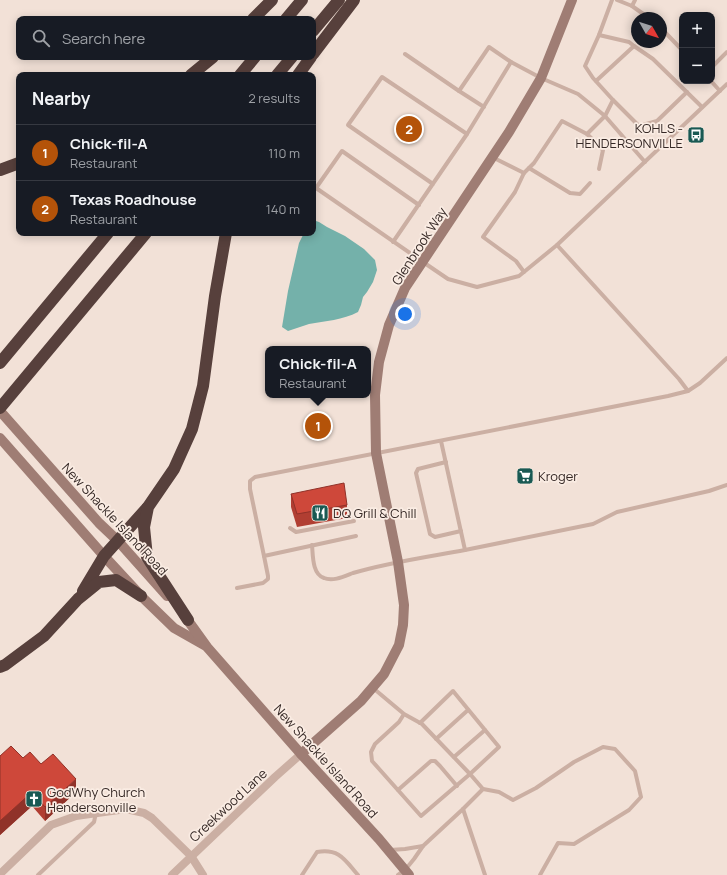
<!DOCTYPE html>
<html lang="en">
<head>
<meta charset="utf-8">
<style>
  :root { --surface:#171b24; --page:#242831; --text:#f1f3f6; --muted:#9ea1a6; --line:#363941; --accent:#b45309 }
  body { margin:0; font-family:Manrope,sans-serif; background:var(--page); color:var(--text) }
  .controls { position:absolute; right:12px; top:12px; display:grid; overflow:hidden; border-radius:8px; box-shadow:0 2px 10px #0003 }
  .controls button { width:36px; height:36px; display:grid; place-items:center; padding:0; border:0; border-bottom:1px solid var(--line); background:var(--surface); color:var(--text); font:20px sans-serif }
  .compass { position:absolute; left:631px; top:12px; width:36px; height:36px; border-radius:50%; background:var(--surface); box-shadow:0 2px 10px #0003; rotate:129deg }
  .you { position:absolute; left:405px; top:314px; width:14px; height:14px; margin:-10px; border:3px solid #fff; border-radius:50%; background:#1a73e8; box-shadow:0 0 0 6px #1a73e833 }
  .badge { display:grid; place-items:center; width:26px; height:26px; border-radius:50%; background:var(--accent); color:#fff; font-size:13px; font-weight:700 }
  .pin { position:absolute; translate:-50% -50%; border:2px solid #fff; box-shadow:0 1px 4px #0006 }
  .popup { position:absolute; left:265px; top:346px; width:106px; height:52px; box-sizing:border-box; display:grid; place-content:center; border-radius:8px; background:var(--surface); filter:drop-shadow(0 1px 3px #0005); font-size:13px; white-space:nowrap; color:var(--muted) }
  .popup b { font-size:15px; color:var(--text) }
  .popup::after { content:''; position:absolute; left:50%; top:100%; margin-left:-8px; border:8px solid transparent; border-top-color:var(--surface) }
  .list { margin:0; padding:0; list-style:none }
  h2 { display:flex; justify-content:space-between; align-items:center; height:52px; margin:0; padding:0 16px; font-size:17px }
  h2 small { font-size:13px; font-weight:400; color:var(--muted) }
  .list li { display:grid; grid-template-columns:26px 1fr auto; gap:12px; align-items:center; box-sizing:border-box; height:56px; padding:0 16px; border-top:1px solid var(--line) }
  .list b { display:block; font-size:15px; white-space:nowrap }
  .list p { margin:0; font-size:13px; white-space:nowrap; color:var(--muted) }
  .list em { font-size:13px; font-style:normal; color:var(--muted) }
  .icon { flex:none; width:22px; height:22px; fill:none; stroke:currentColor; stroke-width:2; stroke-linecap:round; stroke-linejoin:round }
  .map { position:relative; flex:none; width:727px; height:875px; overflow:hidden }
  .search { position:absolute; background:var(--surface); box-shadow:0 2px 10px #0003; left:16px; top:16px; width:300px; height:44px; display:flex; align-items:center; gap:10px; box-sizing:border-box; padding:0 14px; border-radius:8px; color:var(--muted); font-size:15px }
  .panel { position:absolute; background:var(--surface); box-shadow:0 2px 10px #0003; left:16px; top:72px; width:300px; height:164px; border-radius:8px }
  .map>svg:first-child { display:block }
  .water { fill:#74b1aa }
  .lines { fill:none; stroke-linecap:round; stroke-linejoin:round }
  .lane { stroke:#cbafa3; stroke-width:4 }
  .street { stroke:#cbafa3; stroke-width:8 }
  .secondary { stroke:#9f7d74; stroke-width:10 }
  .highway { stroke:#57403c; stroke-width:12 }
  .wall { fill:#b13e32 }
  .shaded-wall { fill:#903229 }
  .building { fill:#ce483a; stroke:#903229 }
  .labels { text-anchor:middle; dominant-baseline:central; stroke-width:3.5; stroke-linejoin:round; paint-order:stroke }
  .poi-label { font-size:13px; fill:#352825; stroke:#faece3; text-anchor:start }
  .street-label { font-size:13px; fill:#352825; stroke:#faece3 }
</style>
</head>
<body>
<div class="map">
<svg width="727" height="875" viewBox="0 0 727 875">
  <rect width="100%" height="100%" fill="#f2e1d7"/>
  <path class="water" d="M313 220 319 222 327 227 345 236 364 249 375 260 377 270 373 282 367 292 363 297 361 305 358 312C343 320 325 321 309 324 302 326 295 329 288 331L282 327 288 291 299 243 304 233H313Z"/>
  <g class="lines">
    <g class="lane">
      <polyline points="617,0 632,6 649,18"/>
      <polyline points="632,6 635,0"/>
      <polyline points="661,28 682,50"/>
      <polyline points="599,35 629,42 634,46 653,59 702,107"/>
      <polyline points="405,54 459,91 489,47 511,62"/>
      <polyline points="712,67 727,52"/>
      <polyline points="596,81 634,46"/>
      <polyline points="711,81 720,91"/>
      <polyline points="459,91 484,107"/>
      <polyline points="613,100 639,126 657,121 687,92"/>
      <polyline points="467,134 511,62 541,78 578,94 605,116 645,162"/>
      <polyline points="587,134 603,150 599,169"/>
      <polyline points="492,157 524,173 534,163 562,121 587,134 605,116 613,100 593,78 585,66 599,35 612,0"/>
      <polyline points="529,168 570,193 580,194 590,183"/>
      <polyline points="419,205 342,151 316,188 423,262 448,279 477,287 519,276 557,245 727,84"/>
      <polyline points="393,242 467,134 382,77 348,125 433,184"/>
      <polyline points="557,245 679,379 688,391"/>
      <polyline points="524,272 516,261 483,237 515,192 524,173"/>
      <polyline points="446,462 418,469 416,473 430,534 435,537 461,531"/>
      <polyline points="290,528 296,532 354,521"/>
      <path d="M312 545C313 555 312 574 324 578 333 582 345 576 353 573 390 562 427 557 465 550L441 441"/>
      <polyline points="465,550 593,524 617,512 709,491 727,485"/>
      <polyline points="264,556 250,489 250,481 255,477 668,396 688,391 700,383 727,358"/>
      <polyline points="237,588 263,583 268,579 268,576 264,556 356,536"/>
      <polyline points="373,688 404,714 422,724 470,774 421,816 372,761 371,752 375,744 399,722 404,714"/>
      <polyline points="420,723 453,691 499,747 470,774 483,789"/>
      <polyline points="436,739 468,710"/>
      <polyline points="454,757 485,730"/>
      <polyline points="398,790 431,761 435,761 440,766 457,786"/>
      <polyline points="463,809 485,875"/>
      <polyline points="390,850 405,849 423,846"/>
      <polyline points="38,875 94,822 96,813"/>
      <path d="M302 875 317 852C339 848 345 860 358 875"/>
      <polyline points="398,875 405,870 414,859 423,846 463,809 483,789 499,792 513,800 536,788 574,762 603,747 615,749 635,771 641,797 629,810 574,844 558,843 540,875"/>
    </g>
    <g class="street">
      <polyline points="0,874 51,825 76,816 126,809 144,813 152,818 191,856 203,875"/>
      <polyline points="172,875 275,777 301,754"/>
    </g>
    <g class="secondary">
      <polyline points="0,411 99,523 118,541 167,596"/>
      <polyline points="0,438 104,556 141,596 174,628 204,645"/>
      <polyline points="184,615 207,647 301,754 379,839 409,875"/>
      <polyline points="301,754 361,701 384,674 399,645 403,625 404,605 398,562 376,453 375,395 379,362 389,325 405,288 509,132 541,78 572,0"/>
    </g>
    <g class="highway">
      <polyline points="253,19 272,0"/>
      <polyline points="286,19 302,0"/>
      <polyline points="313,31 339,0"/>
      <polyline points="313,54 354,0"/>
      <polyline points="191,75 213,57"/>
      <polyline points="240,75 255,57"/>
      <polyline points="277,75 292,57"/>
      <polyline points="298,75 311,57"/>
      <polyline points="0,170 19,163"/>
      <polyline points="0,363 108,233"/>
      <polyline points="0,408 146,233"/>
      <polyline points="83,591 104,556 147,508"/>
      <polyline points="188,620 147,557 144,527 148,507 174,469 192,429 203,386 215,296 226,233"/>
      <polyline points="0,667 5,665 44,636 78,599 99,582 116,580 141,596"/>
    </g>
  </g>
  <g class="wall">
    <polygon points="291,494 347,505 347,518 297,527 291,507"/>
    <polygon points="0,756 23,758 41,764 76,792 45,821 32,806 0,835"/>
  </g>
  <g class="shaded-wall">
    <polygon points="76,779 76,792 45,821 45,807"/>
    <polygon points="32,792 32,806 0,835 0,821"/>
  </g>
  <g class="building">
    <polygon points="344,483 347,505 297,514 291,494"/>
    <polygon points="11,746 23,758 30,752 41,764 53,754 76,779 45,807 32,792 0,821 0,756"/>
  </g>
  <defs>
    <g id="bus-square" transform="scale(0.9)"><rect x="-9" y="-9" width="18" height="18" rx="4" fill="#195953" stroke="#faece3"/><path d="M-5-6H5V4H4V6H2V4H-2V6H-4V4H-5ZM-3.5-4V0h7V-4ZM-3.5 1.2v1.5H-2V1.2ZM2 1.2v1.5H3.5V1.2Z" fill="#fff"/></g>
    <g id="supermarket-square" transform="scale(0.9)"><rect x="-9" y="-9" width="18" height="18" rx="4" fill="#195953" stroke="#faece3"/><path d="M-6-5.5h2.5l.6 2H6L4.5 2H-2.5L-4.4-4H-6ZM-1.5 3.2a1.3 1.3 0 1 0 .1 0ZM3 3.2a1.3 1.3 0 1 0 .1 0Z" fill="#fff"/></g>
    <g id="restaurant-square" transform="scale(0.9)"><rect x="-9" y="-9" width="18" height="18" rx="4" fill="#195953" stroke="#faece3"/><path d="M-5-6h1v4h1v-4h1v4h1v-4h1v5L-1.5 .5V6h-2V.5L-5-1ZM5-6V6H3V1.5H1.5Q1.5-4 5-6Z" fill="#fff"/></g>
    <g id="church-square" transform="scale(0.9)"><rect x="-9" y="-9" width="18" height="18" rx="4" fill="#195953" stroke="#faece3"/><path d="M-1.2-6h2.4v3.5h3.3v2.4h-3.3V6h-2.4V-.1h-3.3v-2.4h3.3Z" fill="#fff"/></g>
  </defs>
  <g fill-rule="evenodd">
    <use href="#bus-square" x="696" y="135"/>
    <use href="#supermarket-square" x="525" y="476"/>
    <use href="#restaurant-square" x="320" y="513"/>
    <use href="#church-square" x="34" y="799"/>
  </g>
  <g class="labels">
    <g class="poi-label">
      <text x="683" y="128" text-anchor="end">KOHLS -<tspan x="683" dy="15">HENDERSONVILLE</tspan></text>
      <text x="538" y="476">Kroger</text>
      <text x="333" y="513">DQ Grill &amp; Chill</text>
      <text x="47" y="792">GodWhy Church<tspan x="47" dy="15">Hendersonville</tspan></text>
    </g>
    <g class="street-label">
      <text transform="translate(419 246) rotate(-57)">Glenbrook Way</text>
      <text transform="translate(115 519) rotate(47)">New Shackle Island Road</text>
      <text transform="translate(326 761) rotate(48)">New Shackle Island Road</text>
      <text transform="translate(228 805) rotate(-43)">Creekwood Lane</text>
    </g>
  </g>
</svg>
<div class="controls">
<button>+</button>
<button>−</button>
</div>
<svg class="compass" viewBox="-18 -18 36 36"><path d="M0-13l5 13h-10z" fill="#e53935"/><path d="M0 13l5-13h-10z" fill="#9ea1a6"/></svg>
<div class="you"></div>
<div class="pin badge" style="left:318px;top:426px">1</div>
<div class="popup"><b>Chick-fil-A</b>Restaurant</div>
<div class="pin badge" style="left:409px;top:129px">2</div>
<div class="search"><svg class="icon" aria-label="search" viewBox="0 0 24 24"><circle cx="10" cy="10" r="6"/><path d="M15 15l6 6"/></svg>Search here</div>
<section class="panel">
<h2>Nearby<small>2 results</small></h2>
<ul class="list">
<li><span class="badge">1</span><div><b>Chick-fil-A</b><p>Restaurant</p></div><em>110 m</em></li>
<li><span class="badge">2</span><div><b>Texas Roadhouse</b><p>Restaurant</p></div><em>140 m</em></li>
</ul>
</section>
</div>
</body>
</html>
